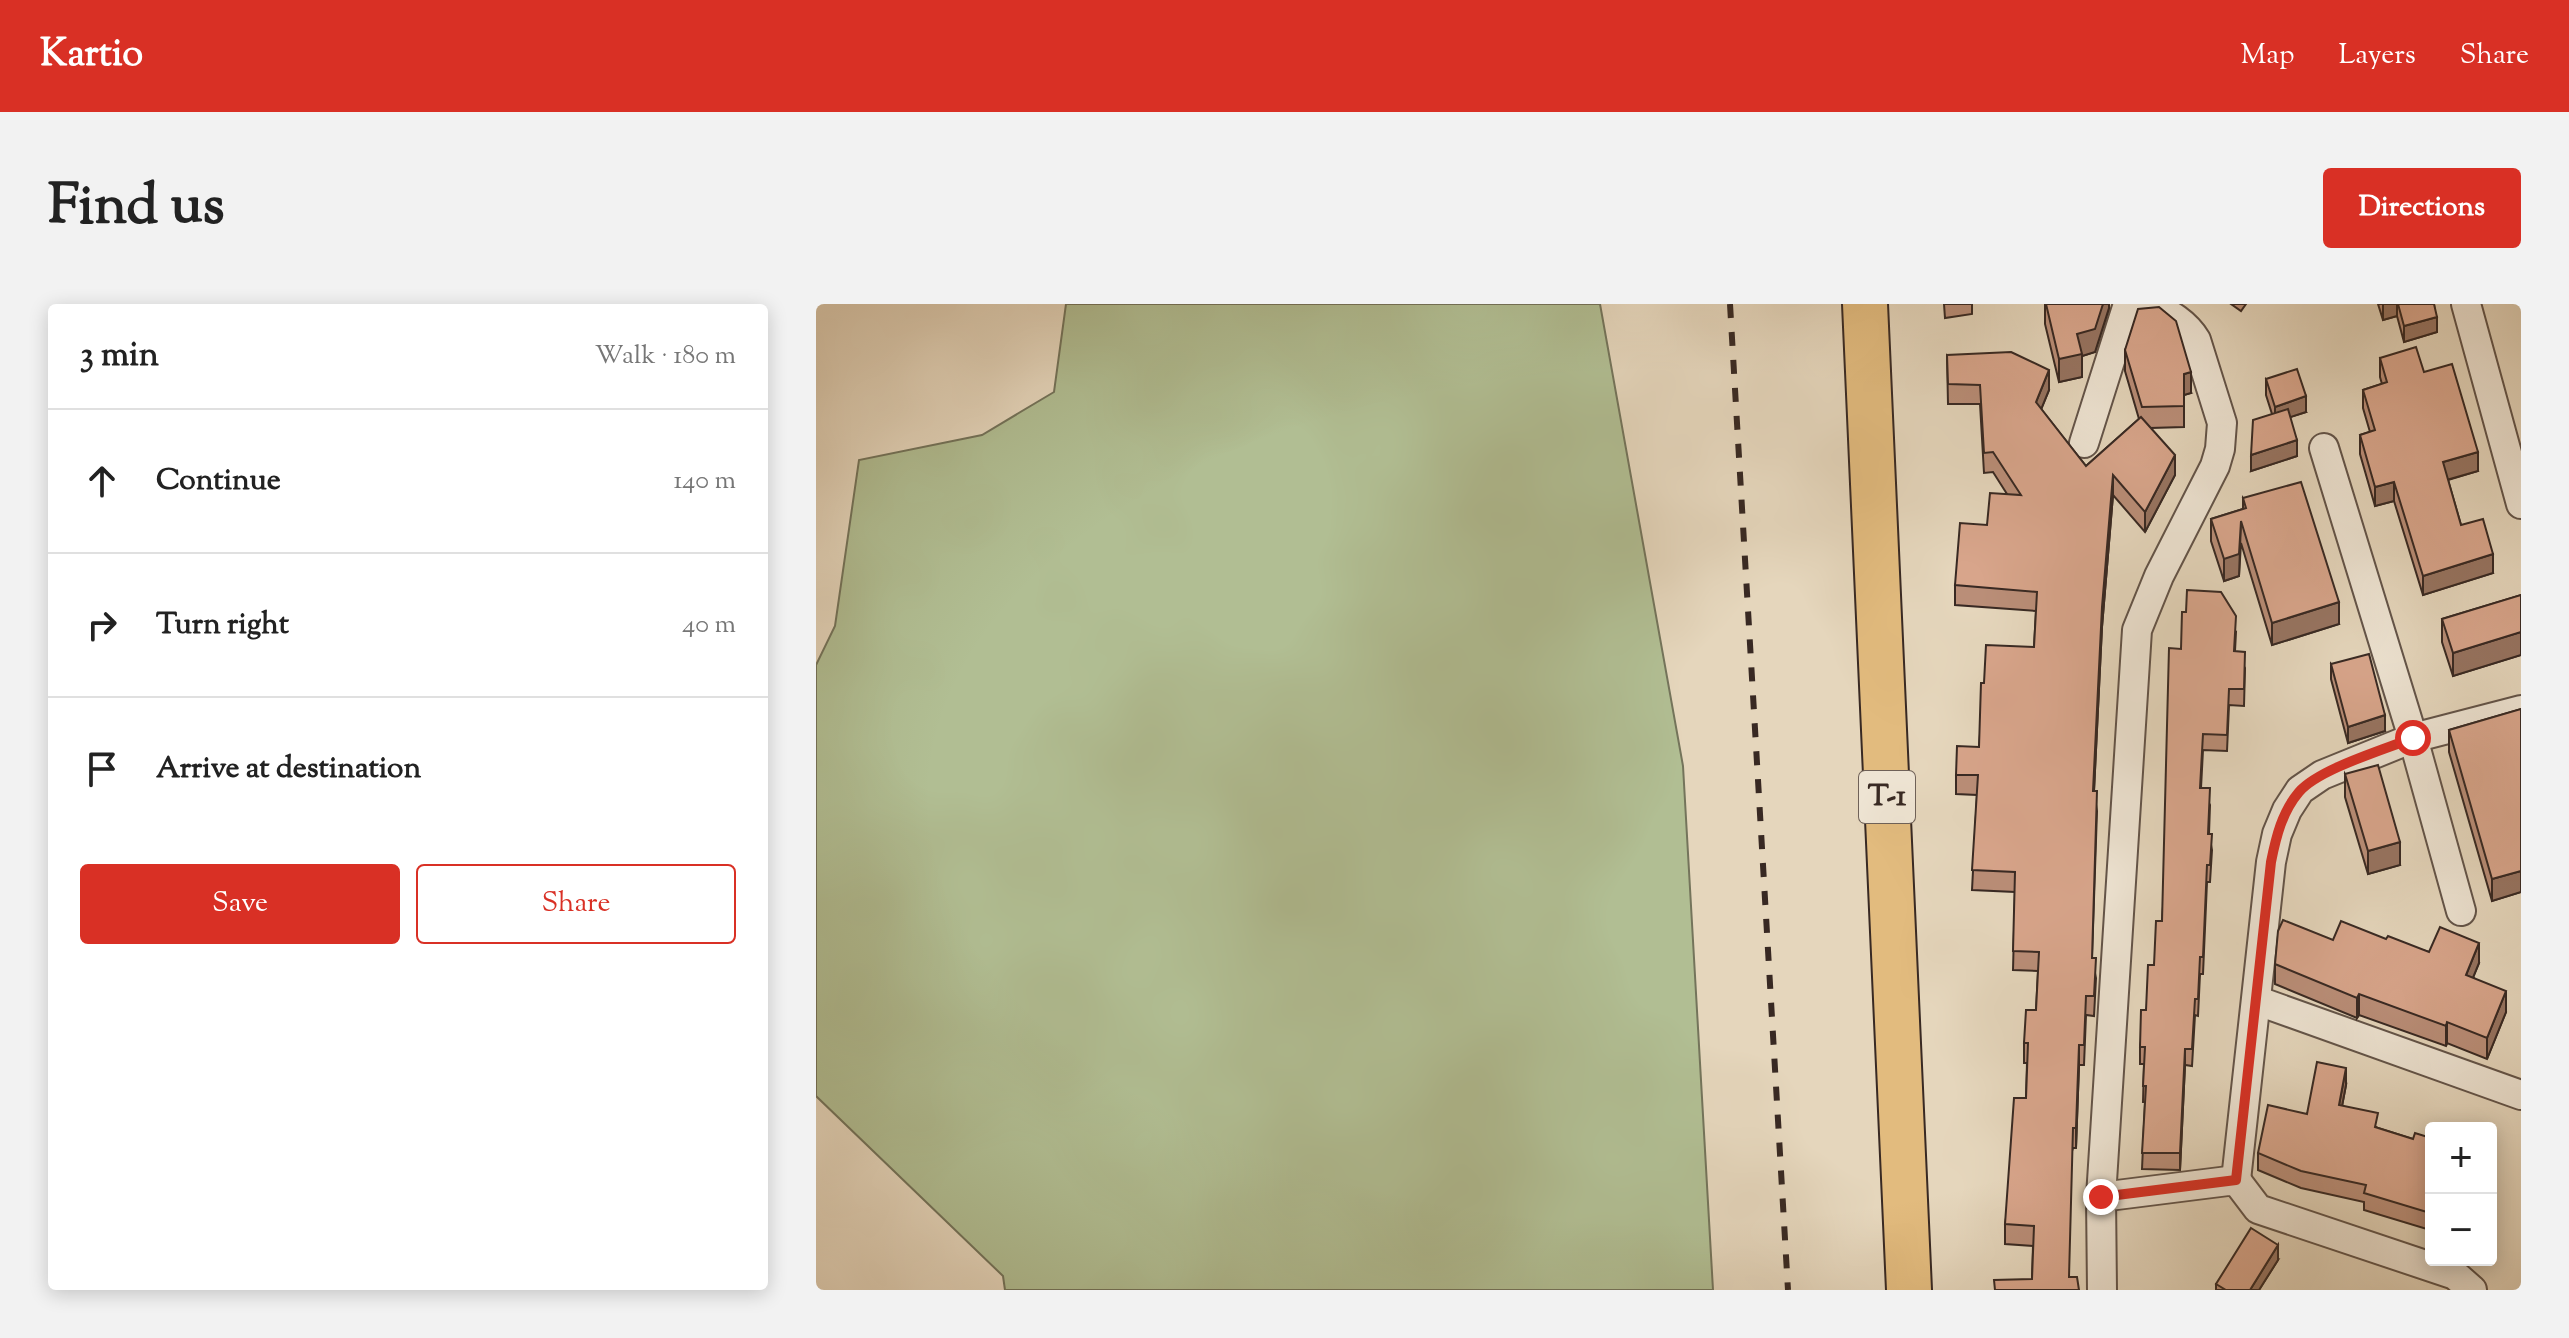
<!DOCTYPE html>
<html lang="en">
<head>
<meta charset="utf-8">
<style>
  :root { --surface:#fff; --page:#f2f2f2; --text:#222; --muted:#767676; --line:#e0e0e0; --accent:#d93025 }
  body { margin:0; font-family:"Sorts Mill Goudy",serif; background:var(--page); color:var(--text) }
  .controls { position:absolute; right:24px; bottom:24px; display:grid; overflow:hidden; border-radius:8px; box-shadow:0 4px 20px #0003 }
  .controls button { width:72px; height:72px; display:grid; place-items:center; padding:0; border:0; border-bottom:2px solid var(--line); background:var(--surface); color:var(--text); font:40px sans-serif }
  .stop { position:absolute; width:24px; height:24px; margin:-18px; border:6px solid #d93025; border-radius:50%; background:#fff }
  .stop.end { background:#d93025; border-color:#fff; box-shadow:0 2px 8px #0008 }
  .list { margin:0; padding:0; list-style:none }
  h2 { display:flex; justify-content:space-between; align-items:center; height:104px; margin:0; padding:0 32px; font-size:34px }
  h2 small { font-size:26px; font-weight:400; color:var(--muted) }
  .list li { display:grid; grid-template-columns:52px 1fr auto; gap:24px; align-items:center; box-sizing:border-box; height:144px; padding:0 32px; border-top:2px solid var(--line) }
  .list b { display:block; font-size:30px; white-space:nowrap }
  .list em { font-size:26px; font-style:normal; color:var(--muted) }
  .actions { display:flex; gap:16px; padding:24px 32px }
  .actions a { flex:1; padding:18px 0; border:2px solid var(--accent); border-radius:8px; text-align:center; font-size:28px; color:var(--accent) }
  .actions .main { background:var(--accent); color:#fff }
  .icon { flex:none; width:44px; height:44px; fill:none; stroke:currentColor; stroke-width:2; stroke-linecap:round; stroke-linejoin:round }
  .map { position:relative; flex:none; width:1705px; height:986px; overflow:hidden; border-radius:8px }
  header { display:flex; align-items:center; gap:48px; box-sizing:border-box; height:112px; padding:0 40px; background:var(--accent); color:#fff }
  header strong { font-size:38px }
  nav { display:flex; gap:44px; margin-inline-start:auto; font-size:28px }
  .intro { display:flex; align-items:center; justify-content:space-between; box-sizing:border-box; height:192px; padding:0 48px }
  h1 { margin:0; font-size:56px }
  .button { padding:20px 36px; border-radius:8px; background:var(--accent); color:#fff; font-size:28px; font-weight:700 }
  main { display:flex; gap:48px; padding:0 48px }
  aside { flex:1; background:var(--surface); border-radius:8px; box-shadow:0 4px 20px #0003 }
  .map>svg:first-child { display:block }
  .green { fill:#b1be93; stroke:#74745b; stroke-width:2 }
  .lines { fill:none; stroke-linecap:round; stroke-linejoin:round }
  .street-casing { stroke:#635449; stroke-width:32 }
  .primary-casing { stroke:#382923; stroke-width:48 }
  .street { stroke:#eee4d3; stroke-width:28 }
  .primary { stroke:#e2bb7e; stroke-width:44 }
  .rail { stroke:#382923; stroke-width:6; stroke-dasharray:14 14; stroke-linecap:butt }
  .wall { fill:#ba8e78; stroke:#382923; stroke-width:2 }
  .shaded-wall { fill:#977461; stroke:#382923; stroke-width:2 }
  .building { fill:#d8a58b; stroke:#382923; stroke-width:2 }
  .route { stroke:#d93025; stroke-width:10 }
  .labels { text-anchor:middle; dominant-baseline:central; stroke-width:8; stroke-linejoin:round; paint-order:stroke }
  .shield { fill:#eee4d3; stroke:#6f6158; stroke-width:2 }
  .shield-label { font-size:30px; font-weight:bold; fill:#382923 }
</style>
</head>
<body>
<header>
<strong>Kartio</strong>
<nav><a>Map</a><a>Layers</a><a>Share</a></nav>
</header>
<div class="intro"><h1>Find us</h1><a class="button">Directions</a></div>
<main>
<aside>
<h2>3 min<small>Walk · 180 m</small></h2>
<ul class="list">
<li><svg class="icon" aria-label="ahead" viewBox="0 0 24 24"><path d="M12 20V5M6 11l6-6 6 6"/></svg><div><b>Continue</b></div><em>140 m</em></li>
<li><svg class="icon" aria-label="right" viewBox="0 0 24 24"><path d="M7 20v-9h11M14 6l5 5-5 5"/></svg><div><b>Turn right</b></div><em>40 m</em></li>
<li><svg class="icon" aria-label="arrive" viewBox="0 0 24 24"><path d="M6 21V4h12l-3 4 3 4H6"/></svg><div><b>Arrive at destination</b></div></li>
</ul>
<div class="actions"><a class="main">Save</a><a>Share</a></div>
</aside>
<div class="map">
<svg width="1705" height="986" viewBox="0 0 1705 986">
  <rect width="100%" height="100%" fill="#e5d6bc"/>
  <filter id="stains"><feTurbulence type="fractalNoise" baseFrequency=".0025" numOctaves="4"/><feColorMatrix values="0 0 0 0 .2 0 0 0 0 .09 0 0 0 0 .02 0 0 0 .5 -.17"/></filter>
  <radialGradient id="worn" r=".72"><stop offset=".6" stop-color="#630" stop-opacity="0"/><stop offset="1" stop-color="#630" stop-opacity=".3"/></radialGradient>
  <polygon class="green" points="250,0 784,0 867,462 897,986 189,986 187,972 0,792 0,361 19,322 43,156 166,131 238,88"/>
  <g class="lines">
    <g class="street-casing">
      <g id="street">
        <polyline points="1650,0 1705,200"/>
        <polyline points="1268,139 1312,0"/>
        <polyline points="1508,144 1597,434 1645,607"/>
        <polyline points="1442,697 1705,791"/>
        <polyline points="1420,876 1455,558 1461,530 1471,506 1484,486 1506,471 1597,434 1705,406"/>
        <polyline points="1285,893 1420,876 1442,905 1639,971 1656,986"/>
        <path d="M1286 986 1285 893 1321 326 1343 272 1399 162 1404 145 1406 119 1380 36C1369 18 1353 10 1334 0"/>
      </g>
    </g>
    <g class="primary-casing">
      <polyline id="primary" points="1049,0 1093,986"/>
    </g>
    <use href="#street" class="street"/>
    <use href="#primary" class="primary"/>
    <polyline class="rail" points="914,0 972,986"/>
  </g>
  <g class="wall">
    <polygon points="1128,0 1156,0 1156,10 1129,14"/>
    <polygon points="1229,0 1293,0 1293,4 1279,48 1266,52 1266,73 1243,78 1229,20"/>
    <polygon points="1415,0 1430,0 1425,7"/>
    <polygon points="1562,0 1618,0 1621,28 1588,38 1581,12 1567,16"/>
    <polygon points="1309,46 1375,89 1368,91 1368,123 1335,124 1359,171 1329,228 1297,191 1286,323 1278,487 1281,507 1276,654 1280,674 1278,712 1270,711 1268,761 1263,761 1260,844 1257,844 1216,975 1217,942 1189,940 1189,920 1210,794 1211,759 1208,759 1208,739 1220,706 1222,667 1197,666 1199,588 1156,586 1161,491 1140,490 1140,471 1163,443 1168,379 1218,343 1220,307 1139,301 1139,281 1171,221 1191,190 1177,168 1168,169 1164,100 1132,100 1131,51 1233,86 1225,105 1270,162 1323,115 1309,67"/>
    <polygon points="1564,54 1608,68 1662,167 1632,176 1645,221 1677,269 1607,291 1578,197 1559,202 1544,150 1544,131 1554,128 1547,104 1547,86 1566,80 1564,73"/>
    <polygon points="1450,75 1490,108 1474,113 1481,152 1435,167 1456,110 1450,91"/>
    <polygon points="1427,194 1523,320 1456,341 1425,239 1423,272 1408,277 1395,237 1395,215 1427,205"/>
    <polygon points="1705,291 1705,351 1637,372 1626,338 1626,315"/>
    <polygon points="1420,328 1419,347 1429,364 1428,402 1413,401 1411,447 1387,446 1385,484 1394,501 1393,530 1396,546 1394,578 1391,578 1387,670 1384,670 1382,712 1379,711 1376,762 1369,761 1364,866 1326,865 1329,798 1327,798 1328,760 1324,760 1324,743 1346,617 1365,345"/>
    <polygon points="1515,360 1569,427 1532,439 1515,375"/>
    <polygon points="1705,405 1705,588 1676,597 1633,448 1633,426"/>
    <polygon points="1529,470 1584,561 1552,570 1529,493"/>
    <polygon points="1570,635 1613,648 1663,659 1657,673 1690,708 1671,755 1631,739 1630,742 1543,711 1541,714 1459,680 1459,660 1517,636"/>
    <polygon points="1530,781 1526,802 1562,824 1597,835 1615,834 1615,920 1614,926 1548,906 1548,898 1485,884 1442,866 1442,849"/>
    <polygon points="1462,956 1443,986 1400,986 1400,980"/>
  </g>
  <g class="shaded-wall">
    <polygon points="1287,0 1293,0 1293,4 1279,48 1266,52 1266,73 1243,78 1243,55 1261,30"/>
    <polygon points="1567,0 1581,0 1581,12 1567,16"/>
    <polygon points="1621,13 1621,28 1588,38 1588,22"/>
    <polygon points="1233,66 1233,86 1220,118 1220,98"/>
    <polygon points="1375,68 1375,89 1368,91 1368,70"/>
    <polygon points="1490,92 1490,108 1459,118 1459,103"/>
    <polygon points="1481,136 1481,152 1435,167 1435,151"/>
    <polygon points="1662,148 1662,167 1627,177 1627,158"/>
    <polygon points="1359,151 1359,171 1329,228 1329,208"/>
    <polygon points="1297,171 1297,191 1286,323 1277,507 1286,303"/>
    <polygon points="1578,178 1578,197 1559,202 1559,183"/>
    <polygon points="1425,217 1423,272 1408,277 1408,255"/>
    <polygon points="1677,250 1677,269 1607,291 1607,272"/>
    <polygon points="1523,298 1523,320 1456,341 1456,319"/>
    <polygon points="1705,328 1705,351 1637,372 1637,349"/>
    <polygon points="1569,411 1569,427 1532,439 1532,423"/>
    <polygon points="1584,538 1584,561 1552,570 1552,547"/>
    <polygon points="1705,567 1705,588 1676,597 1676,575"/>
    <polygon points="1663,639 1663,659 1650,691 1650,671"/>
    <polygon points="1690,687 1690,708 1671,755 1671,734"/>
    <polygon points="1543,690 1543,711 1541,714 1541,694"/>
    <polygon points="1631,718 1631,739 1630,742 1630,722"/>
    <polygon points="1263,741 1263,761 1260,844 1260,824"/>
    <polygon points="1369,745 1369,761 1364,866 1364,849"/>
    <polygon points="1530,764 1530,781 1523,818 1523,801"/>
    <polygon points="1615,903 1615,920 1614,926 1614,909"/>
    <polygon points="1462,941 1462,956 1443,986 1434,986"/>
  </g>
  <g class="building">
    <polygon points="1230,0 1287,0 1279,25 1261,30 1266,50 1243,55"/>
    <polygon points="1582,0 1618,0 1621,13 1588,22"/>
    <polygon points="1343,3 1360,17 1375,68 1368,70 1368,102 1326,103 1309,46 1322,5"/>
    <polygon points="1600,43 1608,68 1636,60 1662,148 1627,158 1645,221 1667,215 1677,250 1607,272 1578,178 1559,183 1544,131 1559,126 1547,86 1571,78 1564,54"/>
    <polygon points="1195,48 1233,66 1220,98 1270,162 1325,113 1359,151 1329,208 1297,171 1286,303 1277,487 1281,487 1276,654 1280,654 1278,692 1270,692 1268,741 1263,741 1260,824 1257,824 1253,973 1261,973 1263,986 1179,986 1178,976 1216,975 1218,922 1189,920 1198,794 1210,794 1212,739 1208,739 1210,706 1220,706 1223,648 1197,647 1199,568 1156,566 1162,471 1140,471 1141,442 1163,443 1165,379 1168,379 1170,341 1218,343 1221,288 1139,281 1144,219 1171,221 1174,189 1205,191 1177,148 1168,149 1164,81 1132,80 1131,51"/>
    <polygon points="1481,65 1490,92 1459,103 1450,75"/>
    <polygon points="1472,105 1481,136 1435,151 1437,116"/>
    <polygon points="1485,178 1523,298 1456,319 1425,217 1423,250 1408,255 1395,215 1430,204 1427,194"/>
    <polygon points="1371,286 1405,288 1420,312 1418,347 1429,348 1428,385 1413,385 1411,431 1387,430 1384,484 1394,484 1392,530 1396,530 1394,561 1391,561 1387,653 1384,653 1382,695 1379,695 1376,745 1369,745 1364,849 1326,849 1330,782 1327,782 1329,743 1324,743 1325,706 1330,706 1332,661 1338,661 1340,617 1346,617 1353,344 1365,345 1366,308 1370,308"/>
    <polygon points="1705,291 1705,328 1637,349 1626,315"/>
    <polygon points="1553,350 1569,411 1532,423 1515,360"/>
    <polygon points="1705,405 1705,567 1676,575 1633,426"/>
    <polygon points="1562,461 1584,538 1552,547 1529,470"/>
    <polygon points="1467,616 1517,636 1525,617 1570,635 1572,632 1613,648 1624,623 1663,639 1650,671 1690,687 1671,734 1631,718 1630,722 1543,690 1541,694 1459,660 1462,627"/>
    <polygon points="1501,758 1530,764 1523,801 1562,809 1559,823 1597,835 1599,829 1615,834 1615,903 1614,909 1548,889 1550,881 1485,867 1442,849 1452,801 1491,810"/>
    <polygon points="1435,924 1462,941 1434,986 1410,986 1400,980"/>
  </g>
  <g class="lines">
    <path class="route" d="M1285 893 1420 876 1455 558C1460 533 1466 508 1483 488 1503 465 1567 446 1597 434"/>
  </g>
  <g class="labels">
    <rect class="shield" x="1043" y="467" width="56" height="52" rx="6"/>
    <g class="shield-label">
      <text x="1071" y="493">T-1</text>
    </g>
  </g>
  <rect width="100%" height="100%" filter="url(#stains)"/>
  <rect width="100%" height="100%" fill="url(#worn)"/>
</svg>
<div class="controls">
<button>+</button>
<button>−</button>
</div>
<div class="stop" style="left:1597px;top:434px"></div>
<div class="stop end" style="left:1285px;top:893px"></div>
</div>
</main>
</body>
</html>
